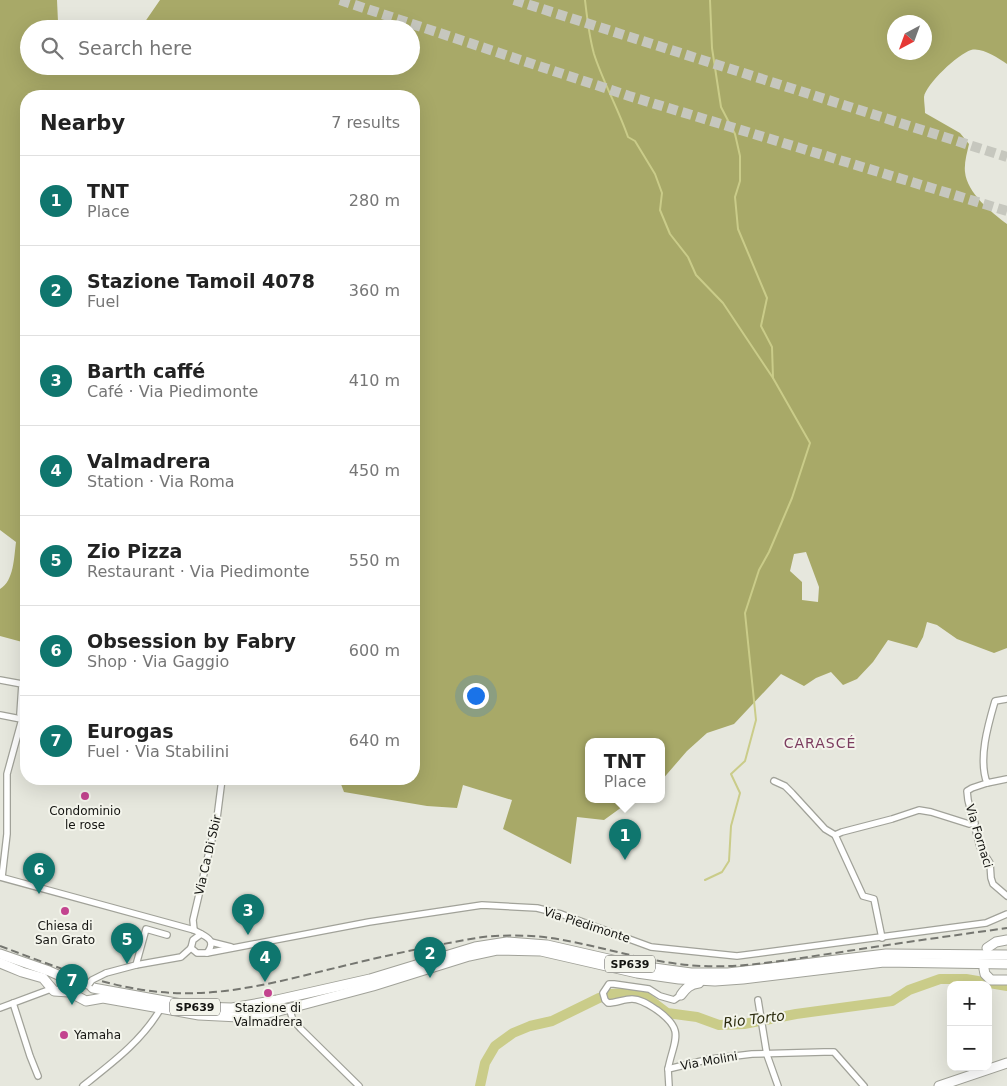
<!DOCTYPE html>
<html lang="en">
<head>
<meta charset="utf-8">
<style>
  :root { --surface:#fff; --page:#f2f2f2; --text:#222; --muted:#767676; --line:#e0e0e0; --accent:#0f766e }
  body { margin:0; font-family:"DejaVu Sans",sans-serif; background:var(--page); color:var(--text) }
  .controls { position:absolute; right:15px; bottom:15px; display:grid; overflow:hidden; border-radius:10px; box-shadow:0 5px 20px #0002 }
  .controls button { width:45px; height:45px; display:grid; place-items:center; padding:0; border:0; border-bottom:1px solid var(--line); background:var(--surface); color:var(--text); font:25px sans-serif }
  .compass { position:absolute; left:887px; top:15px; width:45px; height:45px; border-radius:50%; background:var(--surface); box-shadow:0 5px 20px #0002; rotate:221deg }
  .you { position:absolute; left:475px; top:695px; width:18px; height:18px; margin:-12px; border:4px solid #fff; border-radius:50%; background:#1a73e8; box-shadow:0 0 0 8px #1a73e833 }
  .badge { display:grid; place-items:center; width:32px; height:32px; border-radius:50%; background:var(--accent); color:#fff; font-size:16px; font-weight:700 }
  .pin { position:absolute; translate:-50% -41px; filter:drop-shadow(0 1px 2px #0008) }
  .pin::after { content:''; position:absolute; top:26px; width:18px; height:15px; background:inherit; clip-path:polygon(0 0,100% 0,50% 100%) }
  .popup { position:absolute; left:585px; top:738px; width:80px; height:65px; box-sizing:border-box; display:grid; place-content:center; border-radius:10px; background:var(--surface); filter:drop-shadow(0 1px 4px #0005); font-size:16px; white-space:nowrap; color:var(--muted) }
  .popup b { font-size:19px; color:var(--text) }
  .popup::after { content:''; position:absolute; left:50%; top:100%; margin-left:-10px; border:10px solid transparent; border-top-color:var(--surface) }
  .list { margin:0; padding:0; list-style:none }
  h2 { display:flex; justify-content:space-between; align-items:center; height:65px; margin:0; padding:0 20px; font-size:21px }
  h2 small { font-size:16px; font-weight:400; color:var(--muted) }
  .list li { display:grid; grid-template-columns:32px 1fr auto; gap:15px; align-items:center; box-sizing:border-box; height:90px; padding:0 20px; border-top:1px solid var(--line) }
  .list b { display:block; font-size:19px; white-space:nowrap }
  .list p { margin:0; font-size:16px; white-space:nowrap; color:var(--muted) }
  .list em { font-size:16px; font-style:normal; color:var(--muted) }
  .icon { flex:none; width:28px; height:28px; fill:none; stroke:currentColor; stroke-width:2; stroke-linecap:round; stroke-linejoin:round }
  .map { position:relative; flex:none; width:1007px; height:1086px; overflow:hidden }
  .search { position:absolute; background:var(--surface); box-shadow:0 5px 20px #0002; left:20px; top:20px; width:400px; height:55px; display:flex; align-items:center; gap:12px; box-sizing:border-box; padding:0 18px; border-radius:28px; color:var(--muted); font-size:19px }
  .panel { position:absolute; background:var(--surface); box-shadow:0 5px 20px #0002; left:20px; top:90px; width:400px; height:695px; border-radius:20px }
  .map>svg:first-child { display:block }
  .forest { fill:#a8a968; fill-rule:evenodd }
  .lines { fill:none; stroke-linecap:round; stroke-linejoin:round }
  .stream { stroke:#cacc89; stroke-width:2 }
  .river { stroke:#cacc89; stroke-width:10 }
  .trunk-tunnel { stroke:#c6c7be; stroke-width:10; stroke-dasharray:10 5; stroke-linecap:butt }
  .minor-casing { stroke:#a1a299; stroke-width:8 }
  .secondary-casing { stroke:#a1a299; stroke-width:11 }
  .primary-casing { stroke:#a1a299; stroke-width:11 }
  .minor { stroke:#fff; stroke-width:5.5 }
  .secondary { stroke:#fff; stroke-width:9 }
  .primary { stroke:#fff; stroke-width:9 }
  .rail { stroke:#757670; stroke-width:2; stroke-dasharray:8 4; stroke-linecap:butt }
  .minor-bridge-casing { stroke:#a1a299; stroke-width:8; stroke-linecap:butt }
  .minor-bridge { stroke:#fff; stroke-width:5.5 }
  .poi-dot { fill:#c3448f; stroke:#f3f4eb; stroke-width:2 }
  .labels { text-anchor:middle; dominant-baseline:central; stroke-width:4; stroke-linejoin:round; paint-order:stroke }
  .shield { fill:#f3f4eb; stroke:#575752; stroke-width:1 }
  .shield-label { font-size:11px; font-weight:bold; fill:#141411 }
  .poi-label { font-size:12px; fill:#141411; stroke:#f3f4eb }
  .street-label { font-size:12px; fill:#141411; stroke:#f3f4eb }
  .neighbourhood-label { font-size:14px; letter-spacing:1px; fill:#7c3c5f; stroke:#f3f4eb }
  .water-label { font-size:14px; font-style:italic; fill:#2c2c0e; stroke:#f3f4eb }
</style>
</head>
<body>
<div class="map">
<svg width="1007" height="1086" viewBox="0 0 1007 1086">
  <rect width="100%" height="100%" fill="#e6e7dd"/>
  <path class="forest" d="M0 0H57L58 22 67 29H29V66H411V29H140L160 0H1007V64C998 58 982 47 971 50 958 54 926 84 924 97 924 102 925 108 925 113L960 133 969 144C967 153 964 163 965 172 967 193 991 212 1007 224V648L994 653 957 639 937 625 927 622 923 637 917 648 888 640 873 662 857 679 843 685 831 672 816 678 804 686 781 674 734 724 707 733 687 751 661 781V741H589V799H633L604 820 577 817 571 864 503 829 512 800 463 785 457 808 427 806 344 792 339 779H414V96H26V643L0 636V589C14 581 14 557 16 542L0 530ZM894 22H924V52H894ZM806 552 819 587 818 602 802 600V582L790 571 794 554Z"/>
  <g class="lines">
    <g class="stream">
      <path d="M585 0C587 18 589 36 594 54 603 82 618 108 628 137L635 141 655 174 662 193 660 210 670 234 688 257 696 275 723 303 773 378 810 443 792 498 769 552 759 570 745 613 756 720 745 761 731 774 740 793 731 826 729 861 722 872 705 880"/>
      <polyline points="710,0 712,48 721,107 735,134 740,156 740,181 735,197 738,229 767,298 761,326 772,347 773,378"/>
    </g>
    <polyline class="river" points="480,1086 485,1063 495,1046 513,1033 530,1026 552,1021 599,998 611,994 624,993 646,997 667,1013 697,1017 719,1025 744,1024 796,1014 892,1001 909,990 940,979 966,979 1007,986"/>
    <g class="trunk-tunnel">
      <polyline points="340,0 629,96 1007,211"/>
      <polyline points="514,0 1007,157"/>
    </g>
    <g class="minor-casing">
      <g id="minor">
        <polyline points="0,680 22,684 20,714 22,719 7,774 7,834 2,877"/>
        <path d="M1007 699 995 701C988 725 978 759 987 783L1007 779"/>
        <polyline points="0,715 26,720"/>
        <polyline points="774,781 785,786 792,793 825,829 835,835 863,896 874,899 882,938"/>
        <polyline points="987,783 972,788 967,791 968,800 980,847 990,863 991,878 993,884 1007,896"/>
        <polyline points="835,835 842,832 892,819 919,810 931,812 969,824 975,823"/>
        <path d="M0 877 194 930C204 936 218 939 207 953H197L191 948"/>
        <polyline points="194,930 193,920 217,818 222,779"/>
        <polyline points="211,942 231,947"/>
        <polyline points="191,948 193,940 201,934"/>
        <polyline points="207,953 369,922 482,905 537,908 561,914 651,947 737,956 986,923 1007,914"/>
        <polyline points="136,965 146,929 167,935"/>
        <polyline points="106,973 136,965 181,957 191,948"/>
        <polyline points="758,1000 767,1055 778,1086"/>
        <polyline points="13,1003 30,1056 38,1076"/>
        <polyline points="0,1008 51,989"/>
        <polyline points="289,1008 293,1020 301,1029 359,1086"/>
        <path d="M668 1069C674 1039 686 1031 657 1010 649 1005 641 999 632 999 624 999 616 1003 608 1003L605 1000 603 993 609 984H614L649 989 660 996 674 1000 681 995"/>
        <path d="M83 1086C112 1063 142 1041 161 1008"/>
        <polyline points="669,1086 668,1069 710,1059 752,1054 824,1052 834,1052 864,1086"/>
      </g>
    </g>
    <g class="secondary-casing">
      <g id="secondary">
        <polyline points="987,948 996,942 1007,940"/>
        <polyline points="984,969 985,974 991,980 1007,980"/>
        <polyline points="939,1086 1007,1063"/>
      </g>
    </g>
    <g class="primary-casing">
      <g id="primary">
        <polyline points="0,954 49,971 74,982 89,984 93,988 198,1007 232,1008 277,1000 370,979 475,947 507,942 547,945 639,966 691,973 728,973 886,954 1007,955"/>
        <polyline points="0,963 22,972 43,978 54,991 69,992 86,1001 103,998 199,1015 239,1017 279,1011 373,986 469,956 497,950 541,951 637,973 679,979 715,981 743,979 884,962 1007,964"/>
        <path d="M681 995C686 988 690 984 699 983"/>
      </g>
    </g>
    <use href="#minor" class="minor"/>
    <use href="#secondary" class="secondary"/>
    <use href="#primary" class="primary"/>
    <path class="rail" d="M0 946C51 965 105 987 160 992 220 998 277 982 335 968 384 956 433 945 483 937 503 935 524 935 544 937 598 944 648 964 703 966 747 968 791 959 835 953 892 944 950 936 1007 928"/>
    <g class="minor-bridge-casing">
      <polyline id="minor-bridge" points="89,984 92,980 106,973"/>
    </g>
    <use href="#minor-bridge" class="minor-bridge"/>
  </g>
  <g class="poi-dot">
    <circle cx="85" cy="796" r="5"/>
    <circle cx="65" cy="911" r="5"/>
    <circle cx="268" cy="993" r="5"/>
    <circle cx="64" cy="1035" r="5"/>
  </g>
  <g class="labels">
    <g class="shield">
      <rect x="605" y="955.5" width="50" height="17" rx="4"/>
      <rect x="170" y="998.5" width="50" height="17" rx="4"/>
    </g>
    <g class="shield-label">
      <text x="630" y="964">SP639</text>
      <text x="195" y="1007">SP639</text>
    </g>
    <g class="poi-label">
      <text x="85" y="811">Condominio<tspan x="85" dy="14">le rose</tspan></text>
      <text x="65" y="926">Chiesa di<tspan x="65" dy="14">San Grato</tspan></text>
      <text x="268" y="1008">Stazione di<tspan x="268" dy="14">Valmadrera</tspan></text>
      <text x="74" y="1035" text-anchor="start">Yamaha</text>
    </g>
    <g class="street-label">
      <text transform="translate(979 836) rotate(73)">Via Fornaci</text>
      <text transform="translate(208 855) rotate(-77)">Via Ca Di Sbir</text>
      <text transform="translate(587 925) rotate(18)">Via Piedimonte</text>
      <text transform="translate(709 1061) rotate(-10)">Via Molini</text>
    </g>
    <g class="neighbourhood-label">
      <text x="820" y="743">CARASCÉ</text>
    </g>
    <g class="water-label">
      <text transform="translate(754 1019) rotate(-7)">Rio Torto</text>
    </g>
  </g>
</svg>
<div class="controls">
<button>+</button>
<button>−</button>
</div>
<svg class="compass" viewBox="-18 -18 36 36"><path d="M0-13l5 13h-10z" fill="#e53935"/><path d="M0 13l5-13h-10z" fill="#767676"/></svg>
<div class="you"></div>
<div class="pin badge" style="left:625px;top:860px">1</div>
<div class="popup"><b>TNT</b>Place</div>
<div class="pin badge" style="left:430px;top:978px">2</div>
<div class="pin badge" style="left:248px;top:935px">3</div>
<div class="pin badge" style="left:265px;top:982px">4</div>
<div class="pin badge" style="left:127px;top:964px">5</div>
<div class="pin badge" style="left:39px;top:894px">6</div>
<div class="pin badge" style="left:72px;top:1005px">7</div>
<div class="search"><svg class="icon" aria-label="search" viewBox="0 0 24 24"><circle cx="10" cy="10" r="6"/><path d="M15 15l6 6"/></svg>Search here</div>
<section class="panel">
<h2>Nearby<small>7 results</small></h2>
<ul class="list">
<li><span class="badge">1</span><div><b>TNT</b><p>Place</p></div><em>280 m</em></li>
<li><span class="badge">2</span><div><b>Stazione Tamoil 4078</b><p>Fuel</p></div><em>360 m</em></li>
<li><span class="badge">3</span><div><b>Barth caffé</b><p>Café · Via Piedimonte</p></div><em>410 m</em></li>
<li><span class="badge">4</span><div><b>Valmadrera</b><p>Station · Via Roma</p></div><em>450 m</em></li>
<li><span class="badge">5</span><div><b>Zio Pizza</b><p>Restaurant · Via Piedimonte</p></div><em>550 m</em></li>
<li><span class="badge">6</span><div><b>Obsession by Fabry</b><p>Shop · Via Gaggio</p></div><em>600 m</em></li>
<li><span class="badge">7</span><div><b>Eurogas</b><p>Fuel · Via Stabilini</p></div><em>640 m</em></li>
</ul>
</section>
</div>
</body>
</html>
